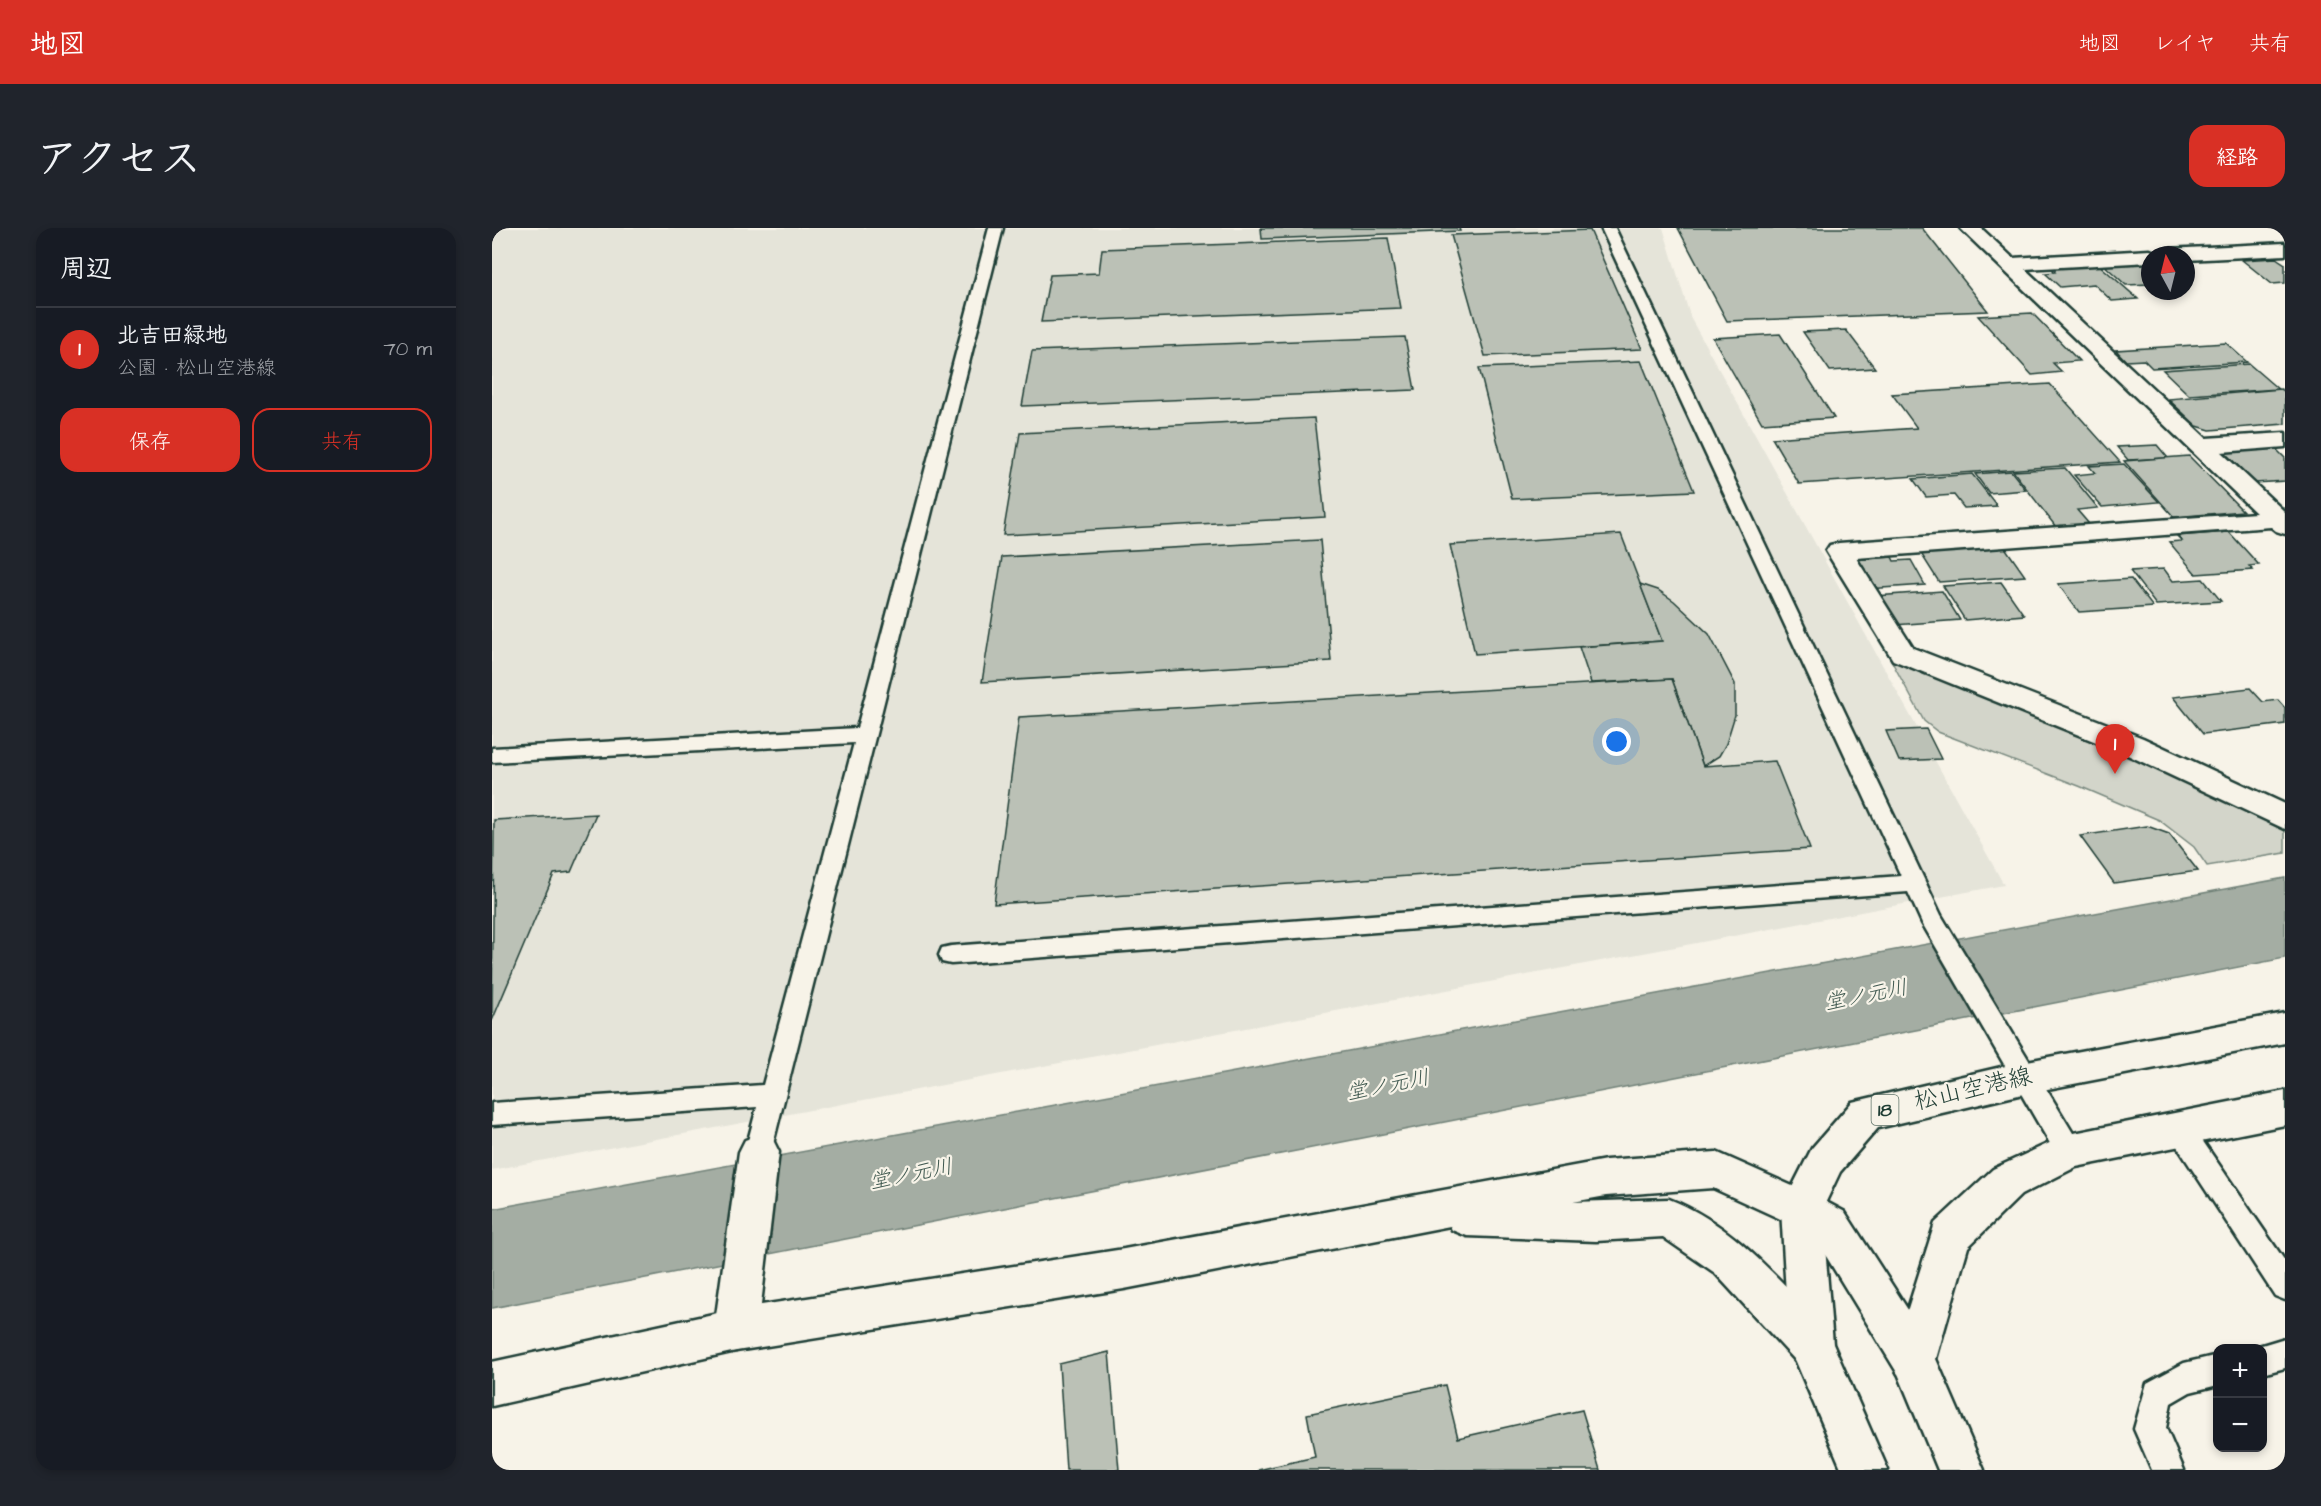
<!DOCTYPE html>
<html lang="ja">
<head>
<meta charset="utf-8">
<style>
  :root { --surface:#171b24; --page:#20242c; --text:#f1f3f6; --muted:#9ea1a6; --line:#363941; --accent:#d93025 }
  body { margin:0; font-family:"Architects Daughter","Klee One",sans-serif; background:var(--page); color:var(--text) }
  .controls { position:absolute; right:18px; bottom:18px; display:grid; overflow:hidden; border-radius:12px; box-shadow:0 3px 9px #0003 }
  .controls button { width:54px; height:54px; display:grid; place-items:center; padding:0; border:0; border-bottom:2px solid var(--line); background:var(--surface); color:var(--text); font:30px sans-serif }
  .compass { position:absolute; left:1649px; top:18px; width:54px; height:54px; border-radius:50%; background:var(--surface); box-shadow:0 3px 9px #0003; rotate:353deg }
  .you { position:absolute; left:1125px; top:514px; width:21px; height:21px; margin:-15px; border:4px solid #fff; border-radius:50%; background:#1a73e8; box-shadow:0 0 0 9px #1a73e833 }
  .badge { display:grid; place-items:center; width:39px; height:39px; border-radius:50%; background:var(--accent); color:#fff; font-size:20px; font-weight:700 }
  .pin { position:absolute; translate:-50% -50px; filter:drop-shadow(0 2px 3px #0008) }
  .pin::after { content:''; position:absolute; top:32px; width:21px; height:18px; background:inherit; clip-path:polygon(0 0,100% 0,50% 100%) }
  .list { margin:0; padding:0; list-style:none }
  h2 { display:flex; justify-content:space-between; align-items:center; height:78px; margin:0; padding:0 24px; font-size:26px }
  h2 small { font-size:20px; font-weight:400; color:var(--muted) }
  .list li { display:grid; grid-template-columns:39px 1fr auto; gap:18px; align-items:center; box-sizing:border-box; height:84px; padding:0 24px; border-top:2px solid var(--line) }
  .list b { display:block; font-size:22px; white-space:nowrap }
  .list p { margin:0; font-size:20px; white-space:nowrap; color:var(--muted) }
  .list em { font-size:20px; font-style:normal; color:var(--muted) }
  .actions { display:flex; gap:12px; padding:18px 24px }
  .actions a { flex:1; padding:14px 0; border:2px solid var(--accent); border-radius:18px; text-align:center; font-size:21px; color:var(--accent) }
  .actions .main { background:var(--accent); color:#fff }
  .map { position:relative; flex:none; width:1793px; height:1242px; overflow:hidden; border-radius:18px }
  header { display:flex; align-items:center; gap:36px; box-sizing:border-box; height:84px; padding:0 30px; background:var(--accent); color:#fff }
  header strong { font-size:28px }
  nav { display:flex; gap:33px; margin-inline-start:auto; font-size:21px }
  .intro { display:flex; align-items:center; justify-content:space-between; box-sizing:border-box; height:144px; padding:0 36px }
  h1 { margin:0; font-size:42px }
  .button { padding:15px 27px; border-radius:18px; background:var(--accent); color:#fff; font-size:21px; font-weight:700 }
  main { display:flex; gap:36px; padding:0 36px }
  aside { flex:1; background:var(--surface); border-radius:18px; box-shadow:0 3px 9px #0003 }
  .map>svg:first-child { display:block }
  .built { fill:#e5e4d9 }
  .green { fill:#d3d5ca; stroke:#79897f; stroke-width:1.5 }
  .water { fill:#a4ada3; stroke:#6f8077; stroke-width:1.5 }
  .building { fill:#bbc1b6; stroke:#1f3d34; stroke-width:1.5 }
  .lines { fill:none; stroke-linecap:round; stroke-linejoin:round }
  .service-casing { stroke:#1f3d34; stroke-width:5 }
  .minor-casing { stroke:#1f3d34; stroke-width:5 }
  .tertiary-casing { stroke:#1f3d34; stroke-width:5 }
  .primary-casing { stroke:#1f3d34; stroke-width:5 }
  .service { fill:#f7f3e8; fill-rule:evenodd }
  .minor { fill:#f7f3e8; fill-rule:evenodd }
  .tertiary { fill:#f7f3e8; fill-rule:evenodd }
  .primary { fill:#f7f3e8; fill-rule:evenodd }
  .labels { text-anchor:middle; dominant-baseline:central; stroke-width:4.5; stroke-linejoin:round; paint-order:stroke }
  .shield { fill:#f7f3e8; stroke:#60746a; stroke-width:1.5 }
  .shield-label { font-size:18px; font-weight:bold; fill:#1f3d34 }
  .water-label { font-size:21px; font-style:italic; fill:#405950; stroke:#f7f3e8 }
  .near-street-label { font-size:24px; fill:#1f3d34; stroke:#f7f3e8 }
</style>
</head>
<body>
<header>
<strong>地図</strong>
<nav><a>地図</a><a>レイヤ</a><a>共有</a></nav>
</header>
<div class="intro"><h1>アクセス</h1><a class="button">経路</a></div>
<main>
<aside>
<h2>周辺<small></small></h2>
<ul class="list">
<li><span class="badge">1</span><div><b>北吉田緑地</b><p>公園 · 松山空港線</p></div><em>70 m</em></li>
</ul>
<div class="actions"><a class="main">保存</a><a>共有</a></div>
</aside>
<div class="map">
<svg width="1793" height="1242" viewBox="0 0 1793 1242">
  <rect width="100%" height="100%" fill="#f7f3e8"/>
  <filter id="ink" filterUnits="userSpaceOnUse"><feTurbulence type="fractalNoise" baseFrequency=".0167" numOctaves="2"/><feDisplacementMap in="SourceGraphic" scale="12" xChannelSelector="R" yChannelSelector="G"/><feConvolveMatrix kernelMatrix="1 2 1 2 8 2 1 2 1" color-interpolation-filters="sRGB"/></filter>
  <g filter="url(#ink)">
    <polygon class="built" points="0,0 1171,0 1199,91 1512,657 0,942"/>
    <polygon class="green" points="1409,431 1642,523 1793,595 1793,625 1715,638 1702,619 1667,592 1587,558 1446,504 1432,493 1399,432"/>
    <polygon class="water" points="1793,650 1793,730 0,1080 0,981"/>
    <g class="building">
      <polygon points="769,0 967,0 968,3 770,11"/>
      <polygon points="1186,0 1430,0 1496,83 1235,93"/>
      <polygon points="1098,2 1150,121 993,128 959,7"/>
      <polygon points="896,10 909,80 549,94 558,47 607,45 610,21"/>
      <polygon points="1784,30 1793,36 1793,55 1780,56 1750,32"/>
      <polygon points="1652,34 1658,39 1658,56 1634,57 1611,36"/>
      <polygon points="1605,35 1646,71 1620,73 1602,56 1568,59 1553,45 1563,44 1557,38"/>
      <polygon points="1540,85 1587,133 1561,135 1570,144 1540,147 1486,88"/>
      <polygon points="1354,102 1383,140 1338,143 1311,104"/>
      <polygon points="1288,106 1342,190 1270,195 1221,110"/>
      <polygon points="913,109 923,162 530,178 540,123"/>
      <polygon points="1734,115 1755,134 1660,140 1652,132 1634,133 1624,122"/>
      <polygon points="1149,133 1202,263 1020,271 987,140"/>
      <polygon points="1757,136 1786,161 1697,167 1671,142"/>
      <polygon points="1558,156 1628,234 1307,256 1280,210 1425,200 1400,166"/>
      <polygon points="1789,161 1793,164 1793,196 1718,202 1705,198 1676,171"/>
      <polygon points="822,190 833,289 511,307 528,205"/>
      <polygon points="1665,217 1676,230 1636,232 1625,219"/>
      <polygon points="1783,220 1793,230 1793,253 1763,255 1732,224"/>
      <polygon points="1697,228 1751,283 1682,289 1632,233"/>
      <polygon points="1632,236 1667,274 1610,279 1582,247 1603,245 1597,238"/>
      <polygon points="1573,240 1606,280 1585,282 1597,296 1564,299 1521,243"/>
      <polygon points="1519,243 1534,262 1497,265 1483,246"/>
      <polygon points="1480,246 1505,278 1472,280 1462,267 1434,269 1421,251"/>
      <polygon points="1737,304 1767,337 1757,338 1761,342 1704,346 1677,314 1690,313 1685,308"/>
      <polygon points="1129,306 1170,413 983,426 958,317"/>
      <polygon points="828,312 839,433 490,454 510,329"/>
      <polygon points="1512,318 1533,348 1447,354 1428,324"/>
      <polygon points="1400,329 1402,333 1419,332 1433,357 1375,361 1359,332"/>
      <polygon points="1672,341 1681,353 1711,351 1729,373 1664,377 1638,343"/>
      <polygon points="1639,351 1661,379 1587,384 1566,356"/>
      <polygon points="1509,354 1532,387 1473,392 1451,358"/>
      <polygon points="1148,356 1166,362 1182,373 1217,406 1243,456 1243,487 1234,516 1227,528 1211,538 1180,451 1099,455 1087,419 1170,413"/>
      <polygon points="1450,363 1468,392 1402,397 1384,368"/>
      <polygon points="1180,451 1211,538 1283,533 1318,621 502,676 527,489"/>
      <polygon points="1758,460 1771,474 1786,472 1793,480 1793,496 1711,506 1681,469"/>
      <polygon points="1434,501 1449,531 1407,533 1394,503"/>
      <polygon points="104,586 79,644 62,646 0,793 2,592"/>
      <polygon points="1655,598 1677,606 1706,643 1622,655 1588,608"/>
      <polygon points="617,1124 627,1242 574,1242 567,1136"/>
      <polygon points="953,1157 966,1210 1090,1182 1108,1242 766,1242 823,1229 815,1186"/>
    </g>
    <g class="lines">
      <g class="service-casing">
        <g id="service">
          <polygon points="497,0 511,0 277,932 267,936 257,932 253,924 265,879 0,897 0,875 271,857 362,515 0,534 0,520 365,500"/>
          <polygon points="1109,0 1123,0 1449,687 1587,915 1591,923 1587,931 1577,935 1567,931 1430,695 1416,664 459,736 450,734 447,727 450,720 459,718 1409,648"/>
          <polygon points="1688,889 1697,893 1793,1033 1793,1072 1783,1068 1679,909 1675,901 1679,893"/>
          <polygon points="1793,1110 1793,1140 1770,1146 1770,1120 1760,1120"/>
          <polygon points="1726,1127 1726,1157 1698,1164 1679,1175 1674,1200 1692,1242 1660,1242 1642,1201 1655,1155 1692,1135"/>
        </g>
      </g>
      <g class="minor-casing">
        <g id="minor">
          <polygon points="1468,0 1489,0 1521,30 1658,22 1667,26 1669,23 1676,21 1793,15 1793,27 1694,32 1694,27 1658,27 1658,34 1533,41 1714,210 1793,205 1793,219 1729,224 1793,284 1793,306 1784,303 1779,299 1364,330 1421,420 1651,510 1793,576 1793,601 1629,524 1401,432 1334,323 1338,317 1347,315 1764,285"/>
          <polygon points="267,907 281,912 287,924 266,1102 259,1117 244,1123 229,1117 222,1102 247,924 253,912"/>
        </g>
      </g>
      <g class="tertiary-casing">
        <path id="tertiary" d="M1224 924 1323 968 1353 984 1438 1116 1444 1131 1438 1146 1422 1153 1406 1146 1323 1010 1295 994 1221 960 1114 968 1081 974 1177 971C1242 996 1288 1053 1335 1102L1341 1117 1335 1132 1319 1138 1303 1132 1223 1045 1171 1009 1104 1013 975 1008 960 1002 958 998 632 1061 244 1123 0 1178V1134L244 1081 632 1021 1114 932Z"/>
      </g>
      <g class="primary-casing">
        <g id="primary">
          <polygon points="1793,785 1793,815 1535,865 1386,900 1348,944 1330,982 1341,1116 1396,1242 1350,1242 1297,1117 1289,981 1320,920 1360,874 1535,833"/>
          <polygon points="1793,863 1793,897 1584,939 1529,967 1476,1019 1444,1131 1492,1242 1446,1242 1400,1131 1443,995 1501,941 1577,906"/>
        </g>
      </g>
      <use href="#service" class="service"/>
      <use href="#minor" class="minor"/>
      <use href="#tertiary" class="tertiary"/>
      <use href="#primary" class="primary"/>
    </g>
  </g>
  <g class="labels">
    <rect class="shield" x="1379.5" y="867" width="27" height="30" rx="4.5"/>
    <g class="shield-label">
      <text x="1393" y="882">18</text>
    </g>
    <g class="water-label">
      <text transform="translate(1374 767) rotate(-11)">堂ノ元川</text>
      <text transform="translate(896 857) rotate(-11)">堂ノ元川</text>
      <text transform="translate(419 946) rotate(-11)">堂ノ元川</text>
    </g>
    <g class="near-street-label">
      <text transform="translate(1481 861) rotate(-13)">松山空港線</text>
    </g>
  </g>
</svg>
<div class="controls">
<button>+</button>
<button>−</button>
</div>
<svg class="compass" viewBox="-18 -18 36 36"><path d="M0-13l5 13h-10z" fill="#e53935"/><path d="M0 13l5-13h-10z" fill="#9ea1a6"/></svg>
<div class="you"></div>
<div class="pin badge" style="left:1623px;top:546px">1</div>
</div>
</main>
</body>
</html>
